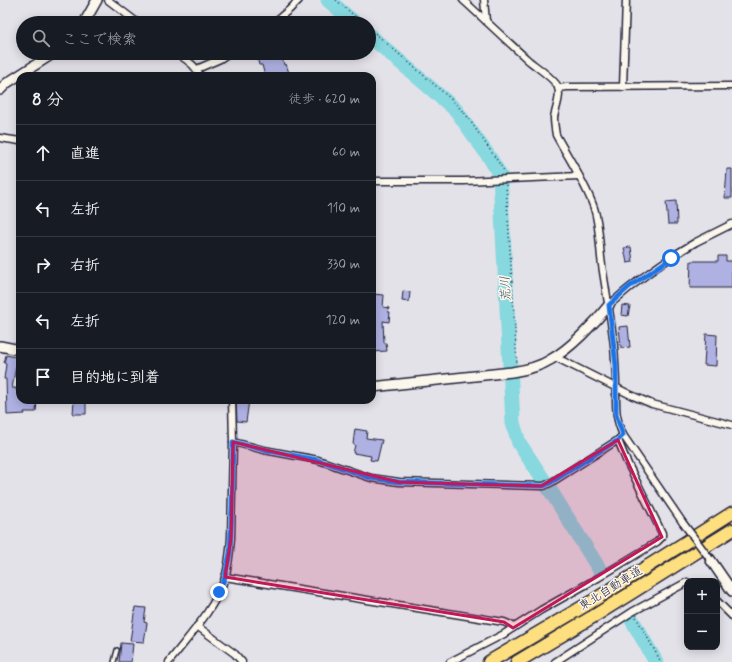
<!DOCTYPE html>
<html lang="ja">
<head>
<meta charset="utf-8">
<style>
  :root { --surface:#171b24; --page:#242831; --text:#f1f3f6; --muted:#9ea1a6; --line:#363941 }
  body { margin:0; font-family:Mynerve,"Klee One",sans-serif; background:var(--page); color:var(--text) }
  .controls { position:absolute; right:12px; bottom:12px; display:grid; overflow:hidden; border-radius:8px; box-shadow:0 2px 10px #0003 }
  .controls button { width:36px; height:36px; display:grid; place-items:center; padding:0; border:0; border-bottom:1px solid var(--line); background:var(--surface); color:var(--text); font:20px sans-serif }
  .stop { position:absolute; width:12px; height:12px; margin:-9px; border:3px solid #1a73e8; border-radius:50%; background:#fff }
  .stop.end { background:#1a73e8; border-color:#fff; box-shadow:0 1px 4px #0008 }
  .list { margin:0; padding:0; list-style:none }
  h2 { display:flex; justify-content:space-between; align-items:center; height:52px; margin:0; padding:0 16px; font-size:17px }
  h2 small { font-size:13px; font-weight:400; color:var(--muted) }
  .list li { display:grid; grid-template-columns:26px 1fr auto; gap:12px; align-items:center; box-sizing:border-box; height:56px; padding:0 16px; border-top:1px solid var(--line) }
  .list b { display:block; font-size:15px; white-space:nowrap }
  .list em { font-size:13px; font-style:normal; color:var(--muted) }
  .icon { flex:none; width:22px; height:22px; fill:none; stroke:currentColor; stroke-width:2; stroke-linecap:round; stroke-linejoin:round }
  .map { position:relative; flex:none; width:732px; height:662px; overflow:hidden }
  .search { position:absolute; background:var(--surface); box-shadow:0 2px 10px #0003; left:16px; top:16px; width:360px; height:44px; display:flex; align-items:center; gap:10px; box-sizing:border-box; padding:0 14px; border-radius:22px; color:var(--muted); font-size:15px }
  .panel { position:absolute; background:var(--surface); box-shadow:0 2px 10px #0003; left:16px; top:72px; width:360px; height:332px; border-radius:12px }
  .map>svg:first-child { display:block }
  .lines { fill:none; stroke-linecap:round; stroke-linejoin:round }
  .river { stroke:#87d8df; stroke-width:15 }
  .building { fill:#aeb1e2; stroke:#22223b }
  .lane-casing { stroke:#22223b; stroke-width:6 }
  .street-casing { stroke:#22223b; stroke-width:9 }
  .secondary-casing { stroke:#22223b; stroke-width:12 }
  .highway-casing { stroke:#22223b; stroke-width:15 }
  .path { stroke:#22223b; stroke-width:1.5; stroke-dasharray:1 3; stroke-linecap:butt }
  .lane { stroke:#fbf7ec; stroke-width:3 }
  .street { stroke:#fbf7ec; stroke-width:6 }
  .secondary { stroke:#fbf7ec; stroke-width:9 }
  .highway { stroke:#fedf80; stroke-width:12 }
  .street-bridge-casing { stroke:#22223b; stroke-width:9; stroke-linecap:butt }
  .street-bridge { stroke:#fbf7ec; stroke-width:6 }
  .route { stroke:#1a73e8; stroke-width:5 }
  .marked { fill:#c2185b; fill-opacity:0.2; stroke:#c2185b; stroke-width:3; stroke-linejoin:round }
  .labels { text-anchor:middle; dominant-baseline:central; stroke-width:3; stroke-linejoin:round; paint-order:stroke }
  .street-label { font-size:12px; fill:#22223b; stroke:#fbf7ec }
  .water-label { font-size:13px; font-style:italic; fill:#40596c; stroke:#fbf7ec }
</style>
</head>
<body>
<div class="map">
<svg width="732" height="662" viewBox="0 0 732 662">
  <rect width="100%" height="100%" fill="#e4e2e9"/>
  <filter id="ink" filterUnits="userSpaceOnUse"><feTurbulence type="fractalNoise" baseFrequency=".025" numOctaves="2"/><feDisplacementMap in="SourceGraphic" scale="8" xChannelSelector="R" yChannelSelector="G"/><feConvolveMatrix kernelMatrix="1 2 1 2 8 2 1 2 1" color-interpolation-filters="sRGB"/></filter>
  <g filter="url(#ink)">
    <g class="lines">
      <g class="river">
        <polyline points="328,0 355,23"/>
        <polyline points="369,35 456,110 490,158 500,175 513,423 519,443 552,493 601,572"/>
        <polyline points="631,618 656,662"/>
      </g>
    </g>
    <g class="building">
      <polygon points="256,53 281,53 284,65 286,64 290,76 265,76 262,65 259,65"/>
      <polygon points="727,169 732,169 732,198 725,198"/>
      <polygon points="676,201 677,224 668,224 666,202"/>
      <polygon points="631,247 633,262 627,263 624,248"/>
      <polygon points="718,256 726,256 726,261 732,261 732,288 690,288 691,261 718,261"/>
      <polygon points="403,291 410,292 409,302 402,301"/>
      <polygon points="372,294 384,295 383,307 389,308 388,312 390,312 389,322 383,321 384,343 386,343 387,351 372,352"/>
      <polygon points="622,305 630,306 628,316 621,315"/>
      <polygon points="628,326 630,347 621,348 619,327"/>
      <polygon points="706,334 717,335 716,366 704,365"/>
      <polygon points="6,355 20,358 20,367 16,366 12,388 16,388 16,390 20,390 20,400 37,401 36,412 24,412 25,414 7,415 6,379 4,379 6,364 4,363"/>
      <polygon points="74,400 86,400 86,414 73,414"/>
      <polygon points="236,400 249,400 246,422 237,421"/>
      <polygon points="355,429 367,431 366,438 382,440 377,461 370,460 371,456 353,453 355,445 353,444"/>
      <polygon points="135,607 146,608 144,622 147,623 144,642 130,641"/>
      <polygon points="121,643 133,644 131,662 119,662"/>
    </g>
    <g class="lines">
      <g class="lane-casing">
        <polyline id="lane" points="114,662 117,650"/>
      </g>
      <g class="street-casing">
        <g id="street">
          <polyline points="108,0 138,23"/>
          <path d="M463 0C485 20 506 40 528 60 536 67 554 78 558 87 561 96 556 108 554 117 554 124 555 129 556 135 569 159 585 182 594 208 600 226 599 246 602 265 606 292 611 318 614 346 615 360 616 374 616 388 616 407 615 418 623 435L683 523"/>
          <polyline points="484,0 486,21"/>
          <polyline points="273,23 289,10 299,0"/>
          <path d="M177 53C186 60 196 65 200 76"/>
          <polyline points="197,69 220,59 229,53"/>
          <polyline points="623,87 626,0"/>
          <polyline points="558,88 567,87 732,86"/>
          <polyline points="0,138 20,141"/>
          <polyline points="372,181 464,181 579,176"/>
          <path d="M609 305C636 281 665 260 696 242 708 236 720 230 732 224"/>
          <polyline points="555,357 631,395 652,404 732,425"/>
          <polyline points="233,442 264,450 318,460 371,478 399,482 541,486 544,486 552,482 618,440 623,435"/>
          <polyline points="225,577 504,622 511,625 513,628"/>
          <polyline points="717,601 732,616"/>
          <polyline points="197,626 235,654 242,662"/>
          <path d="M169 662C189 636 214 610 225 578 229 565 230 551 231 538L233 442 232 400"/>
          <polyline points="450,662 504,634 513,628 541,610 598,578 657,542 662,537 662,533 626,460 618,440"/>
          <polyline points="555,662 632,612 687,582"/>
        </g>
      </g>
      <g class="secondary-casing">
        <g id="secondary">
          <polyline points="84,23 97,0"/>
          <polyline points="0,90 7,83 54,53"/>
          <polyline points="0,346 20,350"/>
          <path d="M372 387 512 372C525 370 539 367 550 360 570 349 595 323 609 305"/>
          <polyline points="710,559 732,591"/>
        </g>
      </g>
      <g class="highway-casing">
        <g id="highway">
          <polyline points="489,662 591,602 732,513"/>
          <polyline points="517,662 599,613 732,530"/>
        </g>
      </g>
      <g class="path">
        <polyline points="336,0 363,23"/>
        <polyline points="369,28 451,99 467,116 505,172"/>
        <polyline points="506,185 517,363"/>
        <polyline points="636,617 661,662"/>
      </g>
      <use href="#lane" class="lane"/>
      <use href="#street" class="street"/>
      <use href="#secondary" class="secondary"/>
      <use href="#highway" class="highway"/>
      <g class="street-bridge-casing">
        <polyline id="street-bridge" points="683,523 710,559"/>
      </g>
      <use href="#street-bridge" class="street-bridge"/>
    </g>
  </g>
  <g class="lines" filter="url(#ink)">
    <polyline class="route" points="219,592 225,577 230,553 232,506 233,442 264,450 318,460 370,478 399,482 541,486 544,486 552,482 618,440 623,435 616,415 616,366 609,305 629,287 671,258"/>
  </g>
  <path class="marked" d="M618 440 662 537 513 628 504 622 225 577 231 538 233 442 399 482 541 486Z"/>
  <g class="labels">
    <g class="street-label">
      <text transform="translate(611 589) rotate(-32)">東北自動車道</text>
    </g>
    <g class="water-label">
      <text transform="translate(506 289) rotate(-93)">荒川</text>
    </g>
  </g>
</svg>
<div class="controls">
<button>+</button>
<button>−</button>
</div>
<div class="stop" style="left:671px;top:258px"></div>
<div class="stop end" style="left:219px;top:592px"></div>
<div class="search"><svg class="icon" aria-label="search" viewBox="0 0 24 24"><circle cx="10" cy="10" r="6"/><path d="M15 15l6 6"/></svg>ここで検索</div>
<section class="panel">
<h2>8 分<small>徒歩 · 620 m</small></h2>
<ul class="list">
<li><svg class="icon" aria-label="ahead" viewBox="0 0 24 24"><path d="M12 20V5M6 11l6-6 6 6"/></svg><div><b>直進</b></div><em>60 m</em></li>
<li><svg class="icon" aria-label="left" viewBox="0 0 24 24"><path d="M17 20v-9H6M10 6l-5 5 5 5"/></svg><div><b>左折</b></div><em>110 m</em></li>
<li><svg class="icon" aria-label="right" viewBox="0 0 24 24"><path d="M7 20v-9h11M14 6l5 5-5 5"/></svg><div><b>右折</b></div><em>330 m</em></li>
<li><svg class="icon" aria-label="left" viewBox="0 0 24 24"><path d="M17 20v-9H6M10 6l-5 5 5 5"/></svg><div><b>左折</b></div><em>120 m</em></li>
<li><svg class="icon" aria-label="arrive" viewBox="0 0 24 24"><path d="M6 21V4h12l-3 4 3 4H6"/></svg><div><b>目的地に到着</b></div></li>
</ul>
</section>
</div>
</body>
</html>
